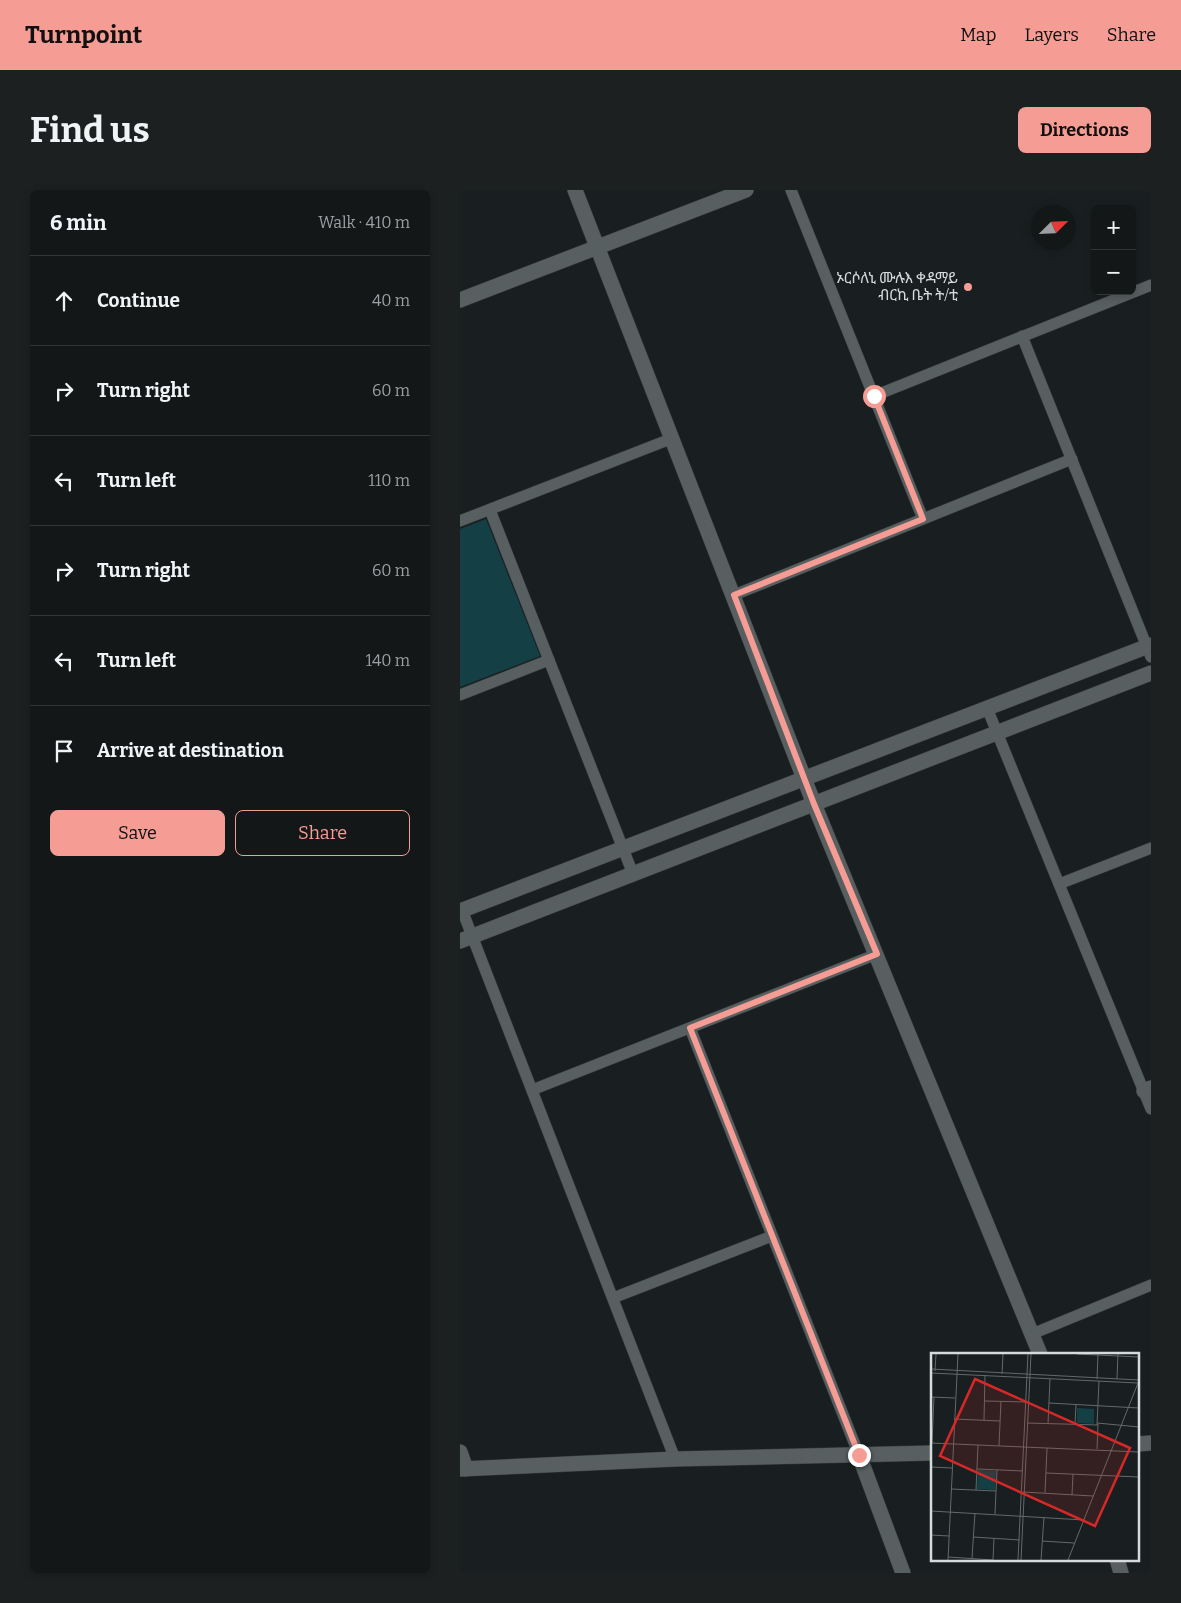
<!DOCTYPE html>
<html lang="en">
<head>
<meta charset="utf-8">
<style>
  :root { --surface:#131718; --page:#1c2021; --text:#f1f3f6; --muted:#9d9fa2; --line:#323637; --accent:#f59c94 }
  body { margin:0; font-family:Bitter,"Noto Sans Ethiopic",serif; background:var(--page); color:var(--text) }
  .controls { position:absolute; right:15px; top:15px; display:grid; overflow:hidden; border-radius:8px; box-shadow:0 2px 8px #0003 }
  .controls button { width:45px; height:45px; display:grid; place-items:center; padding:0; border:0; border-bottom:1px solid var(--line); background:var(--surface); color:var(--text); font:25px sans-serif }
  .compass { position:absolute; left:571px; top:15px; width:45px; height:45px; border-radius:50%; background:var(--surface); box-shadow:0 2px 8px #0003; rotate:66deg }
  .stop { position:absolute; width:15px; height:15px; margin:-11px; border:4px solid #f59c94; border-radius:50%; background:#fff }
  .stop.end { background:#f59c94; border-color:#fff; box-shadow:0 1px 5px #0008 }
  .list { margin:0; padding:0; list-style:none }
  h2 { display:flex; justify-content:space-between; align-items:center; height:65px; margin:0; padding:0 20px; font-size:21px }
  h2 small { font-size:16px; font-weight:400; color:var(--muted) }
  .list li { display:grid; grid-template-columns:32px 1fr auto; gap:15px; align-items:center; box-sizing:border-box; height:90px; padding:0 20px; border-top:1px solid var(--line) }
  .list b { display:block; font-size:19px; white-space:nowrap }
  .list em { font-size:16px; font-style:normal; color:var(--muted) }
  .actions { display:flex; gap:10px; padding:15px 20px }
  .actions a { flex:1; padding:11px 0; border:1px solid var(--accent); border-radius:8px; text-align:center; font-size:18px; color:var(--accent) }
  .actions .main { background:var(--accent); color:#111 }
  .icon { flex:none; width:28px; height:28px; fill:none; stroke:currentColor; stroke-width:2; stroke-linecap:round; stroke-linejoin:round }
  .map { position:relative; flex:none; width:691px; height:1383px; overflow:hidden; border-radius:8px }
  header { display:flex; align-items:center; gap:30px; box-sizing:border-box; height:70px; padding:0 25px; background:var(--accent); color:#111 }
  header strong { font-size:24px }
  nav { display:flex; gap:28px; margin-inline-start:auto; font-size:18px }
  .intro { display:flex; align-items:center; justify-content:space-between; box-sizing:border-box; height:120px; padding:0 30px }
  h1 { margin:0; font-size:35px }
  .button { padding:12px 22px; border-radius:8px; background:var(--accent); color:#111; font-size:18px; font-weight:700 }
  main { display:flex; gap:30px; padding:0 30px }
  aside { flex:1; background:var(--surface); border-radius:8px; box-shadow:0 2px 8px #0003 }
  .map>svg:first-child { display:block }
  .green { fill:#144045 }
  .lines { fill:none; stroke-linecap:round; stroke-linejoin:round }
  .lane-casing { stroke:#373b3c; stroke-width:12 }
  .street-casing { stroke:#373b3c; stroke-width:16 }
  .lane { stroke:#585f60; stroke-width:11 }
  .street { stroke:#585f60; stroke-width:15 }
  .route { stroke:#f59c94; stroke-width:6 }
  .poi-dot { fill:#f59c94; stroke:#191f20; stroke-width:2 }
  .labels { text-anchor:middle; dominant-baseline:central; stroke-width:4; stroke-linejoin:round; paint-order:stroke }
  .poi-label { font-size:15px; fill:#d5dada; stroke:#191f20; text-anchor:end }
  .inset-road { fill:none; stroke:#646a6a; stroke-width:1 }
  .view { fill:#d62828; fill-opacity:0.15; stroke:#d62828; stroke-width:2.5 }
  .inset-edge { fill:none; stroke:#d5dada; stroke-width:2.5 }
</style>
</head>
<body>
<header>
<strong>Turnpoint</strong>
<nav><a>Map</a><a>Layers</a><a>Share</a></nav>
</header>
<div class="intro"><h1>Find us</h1><a class="button">Directions</a></div>
<main>
<aside>
<h2>6 min<small>Walk · 410 m</small></h2>
<ul class="list">
<li><svg class="icon" aria-label="ahead" viewBox="0 0 24 24"><path d="M12 20V5M6 11l6-6 6 6"/></svg><div><b>Continue</b></div><em>40 m</em></li>
<li><svg class="icon" aria-label="right" viewBox="0 0 24 24"><path d="M7 20v-9h11M14 6l5 5-5 5"/></svg><div><b>Turn right</b></div><em>60 m</em></li>
<li><svg class="icon" aria-label="left" viewBox="0 0 24 24"><path d="M17 20v-9H6M10 6l-5 5 5 5"/></svg><div><b>Turn left</b></div><em>110 m</em></li>
<li><svg class="icon" aria-label="right" viewBox="0 0 24 24"><path d="M7 20v-9h11M14 6l5 5-5 5"/></svg><div><b>Turn right</b></div><em>60 m</em></li>
<li><svg class="icon" aria-label="left" viewBox="0 0 24 24"><path d="M17 20v-9H6M10 6l-5 5 5 5"/></svg><div><b>Turn left</b></div><em>140 m</em></li>
<li><svg class="icon" aria-label="arrive" viewBox="0 0 24 24"><path d="M6 21V4h12l-3 4 3 4H6"/></svg><div><b>Arrive at destination</b></div></li>
</ul>
<div class="actions"><a class="main">Save</a><a>Share</a></div>
</aside>
<div class="map">
<svg width="691" height="1383" viewBox="0 0 691 1383">
  <rect width="100%" height="100%" fill="#191f20"/>
  <polygon class="green" points="26,329 80,466 0,497 0,339"/>
  <g class="lines">
    <g class="lane-casing">
      <g id="lane">
        <polyline points="331,0 463,329"/>
        <polyline points="562,146 691,467"/>
        <polyline points="414,206 691,95"/>
        <polyline points="30,320 173,684"/>
        <polyline points="0,331 213,248"/>
        <polyline points="274,405 612,269"/>
        <polyline points="0,505 89,470"/>
        <polyline points="527,518 691,919"/>
        <polyline points="599,694 691,658"/>
        <polyline points="2,720 215,1269"/>
        <polyline points="230,838 399,1265"/>
        <polyline points="72,900 417,764"/>
        <polyline points="153,1108 312,1046"/>
        <polyline points="572,1144 691,1095"/>
      </g>
    </g>
    <g class="street-casing">
      <g id="street">
        <polyline points="115,0 354,614 580,1164"/>
        <polyline points="0,110 286,0"/>
        <polyline points="0,721 691,455"/>
        <polyline points="0,751 691,483"/>
        <polyline points="684,901 691,898"/>
        <polyline points="677,1254 691,1253"/>
        <polyline points="0,1262 6,1279"/>
        <polyline points="399,1265 443,1383"/>
        <polyline points="0,1279 215,1269 472,1263"/>
        <polyline points="657,1369 661,1383"/>
      </g>
    </g>
    <use href="#lane" class="lane"/>
    <use href="#street" class="street"/>
  </g>
  <g class="lines">
    <polyline class="route" points="399,1265 230,838 417,764 354,614 274,405 463,329 414,206"/>
  </g>
  <circle class="poi-dot" cx="508" cy="97" r="5"/>
  <g class="labels">
    <g class="poi-label">
      <text x="498" y="88">ኦርሶለኒ ሙሉእ ቀዳማይ<tspan x="498" dy="17">ብርኪ ቤት ት/ቲ</tspan></text>
    </g>
  </g>
  <g transform="translate(471 1163)">
    <rect width="208" height="208" fill="#191f20"/>
    <path d="M146 55 163 56V71L146 70ZM47 117 65 118 64 137 46 136Z" fill="#144045"/>
    <path class="inset-road" d="M146 1 208 4M0 16 208 27M4 18 5 1M0 20 207 30M71 21 72 1M166 26 167 1M186 26 187 1M0 44 24 45M54 48 96 49M118 50 208 55M23 66 69 68M53 67 54 22M96 70 167 72M166 70 208 74M117 71 119 26M144 72 145 51M166 72 168 28M0 90 208 99M1 90 3 44M68 93 70 48M166 96 167 71M0 114 21 115M46 116 92 118M115 120 208 124M20 136 65 138M45 137 47 92M92 139 162 143M114 140 116 95M141 142 142 121M0 158 153 167M64 161 66 117M0 182 18 183M42 184 89 187M111 188 143 190M17 204 62 207M41 205 44 160M17 207 27 1M62 207 63 185M87 207 97 1M90 207 100 1M110 207 113 164M137 207 207 30"/>
    <path class="view" d="M44 26 199 95 164 173 9 103Z"/>
    <rect width="208" height="208" class="inset-edge"/>
  </g>
</svg>
<div class="controls">
<button>+</button>
<button>−</button>
</div>
<svg class="compass" viewBox="-18 -18 36 36"><path d="M0-13l5 13h-10z" fill="#e53935"/><path d="M0 13l5-13h-10z" fill="#9d9fa2"/></svg>
<div class="stop" style="left:414px;top:206px"></div>
<div class="stop end" style="left:399px;top:1265px"></div>
</div>
</main>
</body>
</html>
